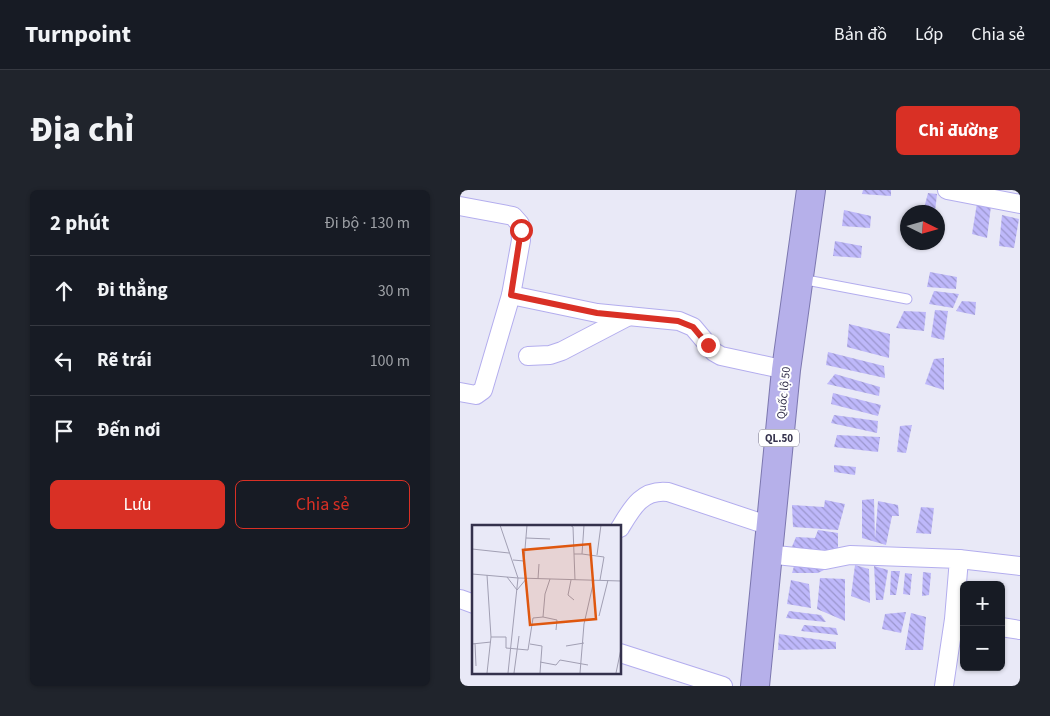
<!DOCTYPE html>
<html lang="vi">
<head>
<meta charset="utf-8">
<style>
  :root { --surface:#171b24; --page:#20242c; --text:#f1f3f6; --muted:#9ea1a6; --line:#363941; --accent:#d93025 }
  body { margin:0; font-family:"Source Sans 3",sans-serif; background:var(--page); color:var(--text) }
  .controls { position:absolute; right:15px; bottom:15px; display:grid; overflow:hidden; border-radius:8px; box-shadow:0 1px 4px #0004 }
  .controls button { width:45px; height:45px; display:grid; place-items:center; padding:0; border:0; border-bottom:1px solid var(--line); background:var(--surface); color:var(--text); font:25px sans-serif }
  .compass { position:absolute; left:440px; top:15px; width:45px; height:45px; border-radius:50%; background:var(--surface); box-shadow:0 1px 4px #0004; rotate:95deg }
  .stop { position:absolute; width:15px; height:15px; margin:-11px; border:4px solid #d93025; border-radius:50%; background:#fff }
  .stop.end { background:#d93025; border-color:#fff; box-shadow:0 1px 5px #0008 }
  .list { margin:0; padding:0; list-style:none }
  h2 { display:flex; justify-content:space-between; align-items:center; height:65px; margin:0; padding:0 20px; font-size:21px }
  h2 small { font-size:16px; font-weight:400; color:var(--muted) }
  .list li { display:grid; grid-template-columns:32px 1fr auto; gap:15px; align-items:center; box-sizing:border-box; height:70px; padding:0 20px; border-top:1px solid var(--line) }
  .list b { display:block; font-size:19px; white-space:nowrap }
  .list em { font-size:16px; font-style:normal; color:var(--muted) }
  .actions { display:flex; gap:10px; padding:15px 20px }
  .actions a { flex:1; padding:11px 0; border:1px solid var(--accent); border-radius:8px; text-align:center; font-size:18px; color:var(--accent) }
  .actions .main { background:var(--accent); color:#fff }
  .icon { flex:none; width:28px; height:28px; fill:none; stroke:currentColor; stroke-width:2; stroke-linecap:round; stroke-linejoin:round }
  .map { position:relative; flex:none; width:560px; height:496px; overflow:hidden; border-radius:8px }
  header { display:flex; align-items:center; gap:30px; box-sizing:border-box; height:70px; padding:0 25px; background:var(--surface); border-bottom:1px solid var(--line) }
  header strong { font-size:24px }
  nav { display:flex; gap:28px; margin-inline-start:auto; font-size:18px }
  .intro { display:flex; align-items:center; justify-content:space-between; box-sizing:border-box; height:120px; padding:0 30px }
  h1 { margin:0; font-size:35px }
  .button { padding:12px 22px; border-radius:8px; background:var(--accent); color:#fff; font-size:18px; font-weight:700 }
  main { display:flex; gap:30px; padding:0 30px }
  aside { flex:1; background:var(--surface); border-radius:8px; box-shadow:0 1px 4px #0004 }
  .map>svg:first-child { display:block }
  .building { fill:url(#building-back-hatch) }
  .lines { fill:none; stroke-linecap:round; stroke-linejoin:round }
  .service-casing { stroke:#b3adee; stroke-width:11 }
  .minor-casing { stroke:#b3adee; stroke-width:20 }
  .trunk-casing { stroke:#7c77af; stroke-width:30 }
  .service { stroke:#fff; stroke-width:9 }
  .minor { stroke:#fff; stroke-width:18 }
  .trunk { stroke:#b6b0ea; stroke-width:28 }
  .route { stroke:#d93025; stroke-width:6 }
  .labels { text-anchor:middle; dominant-baseline:central; stroke-width:4; stroke-linejoin:round; paint-order:stroke }
  .shield { fill:#fff; stroke:#716f82; stroke-width:1 }
  .shield-label { font-size:11px; font-weight:bold; fill:#34314c }
  .street-label { font-size:12px; fill:#34314c; stroke:#fff }
  .inset-road { fill:none; stroke:#a19fb3; stroke-width:1 }
  .view { fill:#df570f; fill-opacity:0.15; stroke:#df570f; stroke-width:2.5 }
  .inset-edge { fill:none; stroke:#34314c; stroke-width:2.5 }
</style>
</head>
<body>
<header>
<strong>Turnpoint</strong>
<nav><a>Bản đồ</a><a>Lớp</a><a>Chia sẻ</a></nav>
</header>
<div class="intro"><h1>Địa chỉ</h1><a class="button">Chỉ đường</a></div>
<main>
<aside>
<h2>2 phút<small>Đi bộ · 130 m</small></h2>
<ul class="list">
<li><svg class="icon" aria-label="ahead" viewBox="0 0 24 24"><path d="M12 20V5M6 11l6-6 6 6"/></svg><div><b>Đi thẳng</b></div><em>30 m</em></li>
<li><svg class="icon" aria-label="left" viewBox="0 0 24 24"><path d="M17 20v-9H6M10 6l-5 5 5 5"/></svg><div><b>Rẽ trái</b></div><em>100 m</em></li>
<li><svg class="icon" aria-label="arrive" viewBox="0 0 24 24"><path d="M6 21V4h12l-3 4 3 4H6"/></svg><div><b>Đến nơi</b></div></li>
</ul>
<div class="actions"><a class="main">Lưu</a><a>Chia sẻ</a></div>
</aside>
<div class="map">
<svg width="560" height="496" viewBox="0 0 560 496">
  <defs>
    <pattern id="building-back-hatch" width="6" height="6" patternUnits="userSpaceOnUse" patternTransform="scale(1.25)"><rect width="6" height="6" fill="#beb8fa"/><path d="M-1 5l2 2M0 0l6 6M5-1l2 2" fill="none" stroke="#9b96cd"/></pattern>
  </defs>
  <rect width="100%" height="100%" fill="#e9e9f7"/>
  <g class="building">
    <polygon points="403,0 431,0 431,6 402,4"/>
    <polygon points="468,3 477,4 475,22 463,22"/>
    <polygon points="517,13 531,16 527,48 512,44"/>
    <polygon points="384,20 411,26 410,38 382,36"/>
    <polygon points="542,25 559,29 554,58 539,56"/>
    <polygon points="375,51 402,56 401,68 373,66"/>
    <polygon points="470,82 497,87 496,99 467,97"/>
    <polygon points="474,101 499,104 493,118 469,114"/>
    <polygon points="502,111 516,112 515,125 496,121"/>
    <polygon points="475,120 488,121 484,150 471,147"/>
    <polygon points="444,121 466,122 464,141 436,138"/>
    <polygon points="389,134 430,144 429,168 387,157"/>
    <polygon points="368,162 424,176 425,188 366,175"/>
    <polygon points="484,168 484,200 465,194 474,169"/>
    <polygon points="375,184 420,197 419,206 367,194"/>
    <polygon points="373,203 421,215 418,226 371,214"/>
    <polygon points="374,225 418,231 417,243 371,233"/>
    <polygon points="452,235 446,263 437,262 440,236"/>
    <polygon points="377,245 420,247 418,262 374,257"/>
    <polygon points="374,275 396,277 395,285 374,282"/>
    <polygon points="414,309 415,349 418,311 438,315 439,326 432,326 426,355 402,348 402,310"/>
    <polygon points="365,310 385,314 378,340 333,337 332,315 364,317"/>
    <polygon points="461,317 474,318 471,344 456,343"/>
    <polygon points="358,340 378,343 378,363 331,359 336,347 355,348"/>
    <polygon points="335,373 368,378 358,383 332,383"/>
    <polygon points="395,375 409,379 410,413 391,406"/>
    <polygon points="414,376 428,380 423,410 416,410"/>
    <polygon points="431,381 440,381 436,405 430,405"/>
    <polygon points="463,382 471,383 469,405 462,406"/>
    <polygon points="445,383 452,384 450,405 443,404"/>
    <polygon points="360,388 385,389 385,431 357,419"/>
    <polygon points="331,390 349,394 351,418 327,414"/>
    <polygon points="329,421 361,425 366,432 326,428"/>
    <polygon points="446,422 441,443 422,439 425,424"/>
    <polygon points="451,423 466,427 463,460 445,460"/>
    <polygon points="344,435 376,438 378,445 341,441"/>
    <polygon points="319,444 376,452 376,459 318,460"/>
  </g>
  <g class="lines">
    <g class="service-casing">
      <polyline id="service" points="341,89 447,109"/>
    </g>
    <g class="minor-casing">
      <g id="minor">
        <polyline points="487,0 560,14"/>
        <polyline points="0,16 53,26 60,34 61,50 51,105 137,123 219,131 233,137 254,162 261,166 326,180"/>
        <polyline points="68,166 90,165 102,161 169,126"/>
        <polyline points="0,202 16,205 23,200 51,105"/>
        <path d="M160 338C172 318 182 299 208 302L310 336"/>
        <polyline points="306,364 365,370 390,365 499,369 494,429 484,496"/>
        <polyline points="499,369 560,376"/>
        <polyline points="0,409 14,414"/>
        <polyline points="541,437 560,440"/>
        <polyline points="160,463 263,496"/>
      </g>
    </g>
    <g class="trunk-casing">
      <polyline id="trunk" points="295,496 326,180 351,0"/>
    </g>
    <use href="#service" class="service"/>
    <use href="#minor" class="minor"/>
    <use href="#trunk" class="trunk"/>
  </g>
  <g class="lines">
    <polyline class="route" points="61,40 51,105 137,123 218,131 233,137 248,155"/>
  </g>
  <g class="labels">
    <rect class="shield" x="299" y="239.5" width="40" height="17" rx="4"/>
    <g class="shield-label">
      <text x="319" y="248">QL.50</text>
    </g>
    <g class="street-label">
      <text transform="translate(324 203) rotate(-84)">Quốc lộ 50</text>
    </g>
  </g>
  <g transform="translate(12 335)">
    <rect width="149" height="149" fill="#e9e9f7"/>
    <path class="inset-road" d="M28 0 46 53 149 56M98 0 101 2 102 29M54 13 78 14M0 24 37 28M110 29 112 0M125 30 129 0M41 35 52 36 55 0M0 49 46 53 36 148M15 50 19 112 15 148M35 52 45 65 55 53M66 54 67 39M99 55 96 70 102 75M103 55 102 29H110L132 32 128 55M127 91 136 55M71 92 85 95 84 105M19 112H34V123L56 125 61 93 71 92 73 69 78 54M3 118 4 141M0 119 19 117M58 119 70 121 68 148M94 121 112 118M68 137 84 140 88 135 116 140M42 148 47 111M108 148 112 99 122 55M144 148 149 124"/>
    <path class="view" d="M118 19 124 94 58 100 51 25Z"/>
    <rect width="149" height="149" class="inset-edge"/>
  </g>
</svg>
<div class="controls">
<button>+</button>
<button>−</button>
</div>
<svg class="compass" viewBox="-18 -18 36 36"><path d="M0-13l5 13h-10z" fill="#e53935"/><path d="M0 13l5-13h-10z" fill="#9ea1a6"/></svg>
<div class="stop" style="left:61px;top:40px"></div>
<div class="stop end" style="left:248px;top:155px"></div>
</div>
</main>
</body>
</html>
